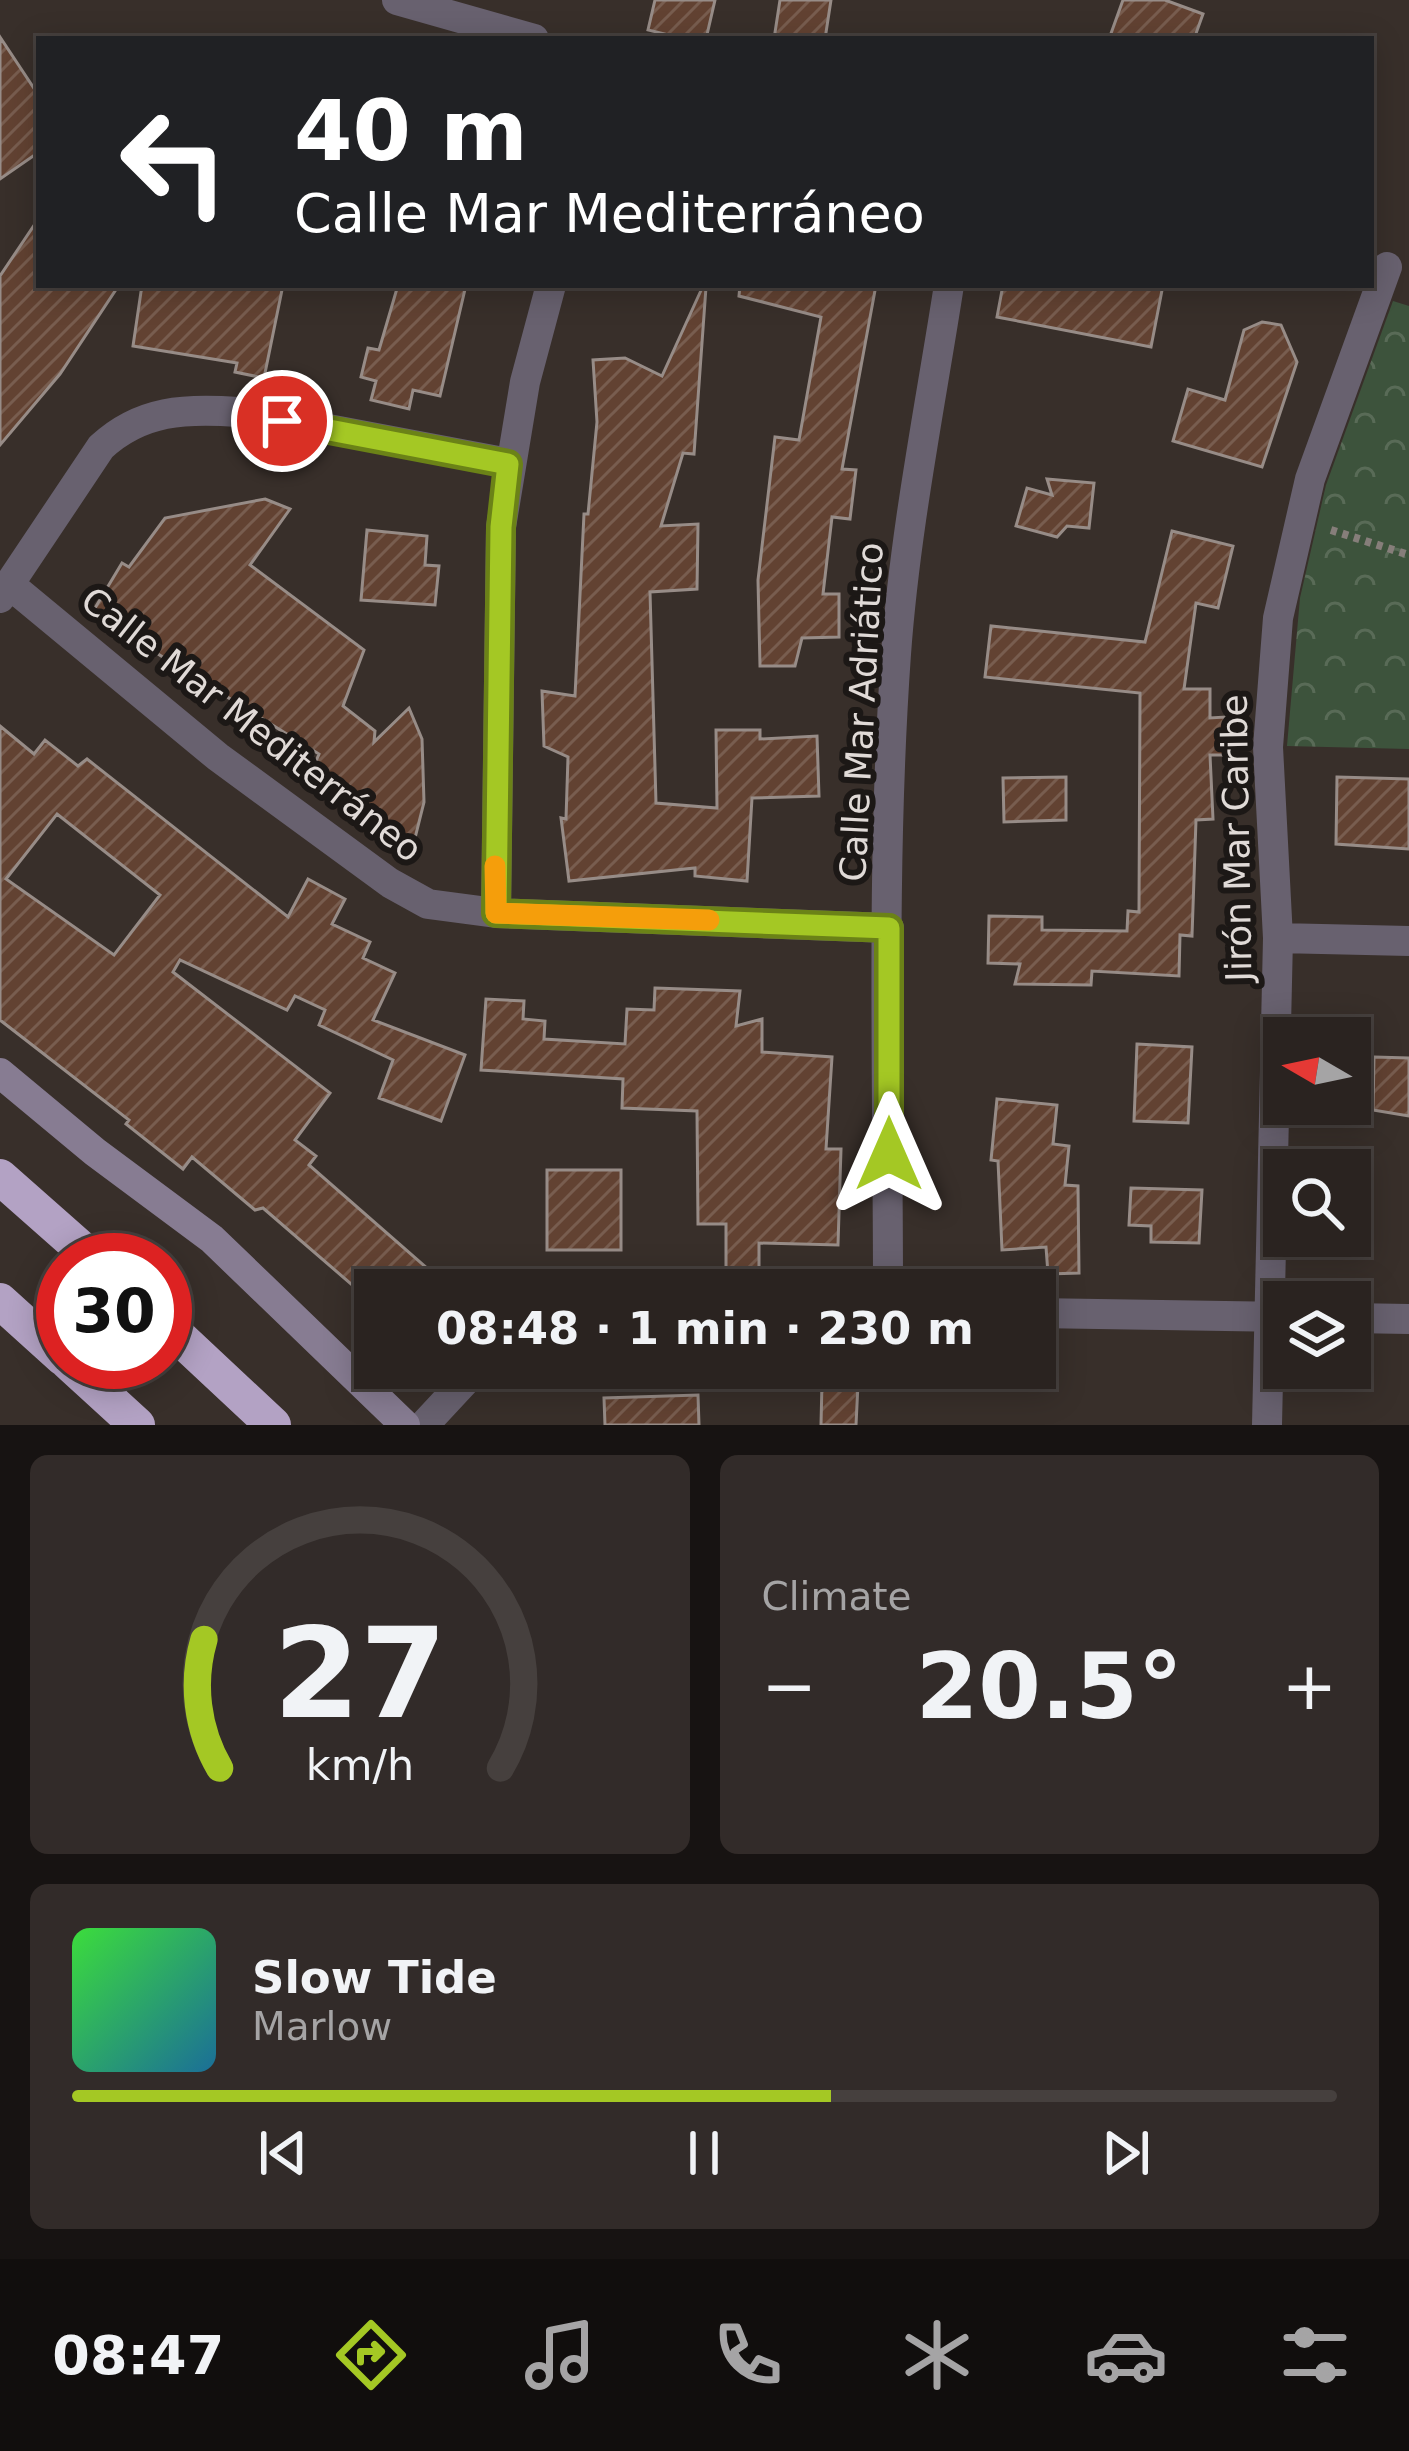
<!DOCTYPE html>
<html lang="en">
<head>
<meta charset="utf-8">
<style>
  body { margin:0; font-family:"DejaVu Sans",sans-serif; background:#322b29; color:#f1f3f6; height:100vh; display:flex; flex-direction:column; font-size:45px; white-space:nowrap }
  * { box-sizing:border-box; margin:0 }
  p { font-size:39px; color:#a5a4a5 }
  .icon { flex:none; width:66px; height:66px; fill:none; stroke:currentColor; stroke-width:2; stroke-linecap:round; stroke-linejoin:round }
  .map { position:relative; height:1425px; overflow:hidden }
  .panel { display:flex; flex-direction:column; gap:30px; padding:30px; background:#171312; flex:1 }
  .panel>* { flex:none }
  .banner { position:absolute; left:36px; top:36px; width:1338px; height:252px; border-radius:0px; box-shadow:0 6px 30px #0003,0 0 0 3px #46403e; background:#202124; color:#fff; overflow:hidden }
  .needle { width:78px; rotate:279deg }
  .buttons { position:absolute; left:1263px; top:1017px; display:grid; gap:24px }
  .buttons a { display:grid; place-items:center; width:108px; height:108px; border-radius:0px; background:#2a2320; box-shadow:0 6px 30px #0003,0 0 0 3px #46403e; font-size:60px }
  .speed { position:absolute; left:36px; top:1233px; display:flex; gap:24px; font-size:60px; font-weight:700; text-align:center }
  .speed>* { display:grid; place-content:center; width:156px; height:156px; border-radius:50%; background:#2a2320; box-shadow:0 6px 30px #0003,0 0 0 3px #46403e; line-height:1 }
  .speed .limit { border:18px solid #d22; background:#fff; color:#111 }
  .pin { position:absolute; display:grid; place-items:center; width:102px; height:102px; color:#fff; margin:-51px; border:6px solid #fff; border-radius:50%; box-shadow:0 3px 12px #0007 }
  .me { position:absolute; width:132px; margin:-66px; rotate:0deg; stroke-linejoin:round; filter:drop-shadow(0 0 9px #0008) }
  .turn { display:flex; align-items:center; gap:42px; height:252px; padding:0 60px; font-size:54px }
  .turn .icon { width:156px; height:156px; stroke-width:2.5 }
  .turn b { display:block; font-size:84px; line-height:102px }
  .big { font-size:90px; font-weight:700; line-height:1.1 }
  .panel .widget { flex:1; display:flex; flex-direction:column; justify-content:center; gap:18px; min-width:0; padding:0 42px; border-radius:18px; background:#322b29 }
  .panel .dial { align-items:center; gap:0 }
  .dial svg { height:312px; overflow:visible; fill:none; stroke:#46403e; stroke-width:7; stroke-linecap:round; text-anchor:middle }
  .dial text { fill:#f1f3f6; stroke:none }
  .song { display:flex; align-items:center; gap:36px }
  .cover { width:144px; height:144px; border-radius:18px; background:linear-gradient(135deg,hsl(120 70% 55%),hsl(200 70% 35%)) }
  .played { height:12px; border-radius:6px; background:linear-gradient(90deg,#a4c824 60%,#46403e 60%) }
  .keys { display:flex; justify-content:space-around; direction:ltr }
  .heat { display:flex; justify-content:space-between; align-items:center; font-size:66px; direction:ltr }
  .panel .tiles { flex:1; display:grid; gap:30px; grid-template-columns:1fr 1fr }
  .widget:last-child { grid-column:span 2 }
  .trip { position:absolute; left:354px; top:1269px; width:702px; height:120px; border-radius:0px; background:#2a2320; box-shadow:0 6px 30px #0003,0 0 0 3px #46403e; font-weight:700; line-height:120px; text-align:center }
  .dock { display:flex; height:192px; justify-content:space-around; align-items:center; background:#110e0d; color:#a5a4a5 }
  .dock .icon { width:84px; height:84px }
  .dock .current { color:#a4c824 }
  .dock b { font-size:54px; color:#f1f3f6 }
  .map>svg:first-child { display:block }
  .park { fill:url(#park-crowns) }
  .building { fill:url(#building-hatch); stroke:#978c87; stroke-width:3; fill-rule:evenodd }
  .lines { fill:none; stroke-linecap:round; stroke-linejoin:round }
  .path { stroke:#867e7a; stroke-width:8; stroke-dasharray:6 6; stroke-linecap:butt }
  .street { stroke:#68616f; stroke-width:30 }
  .secondary { stroke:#877c92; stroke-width:30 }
  .highway { stroke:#b3a2c4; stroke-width:36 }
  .route-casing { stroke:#6b8217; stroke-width:30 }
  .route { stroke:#a4c824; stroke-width:21 }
  .slow { stroke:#f59e0b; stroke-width:21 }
  .labels { text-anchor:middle; stroke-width:12; stroke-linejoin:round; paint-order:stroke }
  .street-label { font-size:36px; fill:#e0dad7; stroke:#1c1816 }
</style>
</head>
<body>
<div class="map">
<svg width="1409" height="1425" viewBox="0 0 1409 1425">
  <defs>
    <pattern id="park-crowns" width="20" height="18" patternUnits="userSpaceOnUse" patternTransform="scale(3)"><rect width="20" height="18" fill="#3d533c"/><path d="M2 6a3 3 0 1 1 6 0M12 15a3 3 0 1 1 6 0" fill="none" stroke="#596b57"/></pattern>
    <pattern id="building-hatch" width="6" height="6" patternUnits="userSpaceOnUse" patternTransform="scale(3)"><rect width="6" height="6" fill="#624232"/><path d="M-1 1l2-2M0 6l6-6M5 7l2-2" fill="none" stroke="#785d4f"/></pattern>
  </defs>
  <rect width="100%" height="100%" fill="#382f2a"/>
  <path class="park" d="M1393 301 1409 306V749L1287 746 1300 598 1326 485Z"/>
  <path class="building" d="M655 0H715L706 39H685L648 30Z
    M780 0H831L825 39H774Z
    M1123 0H1165L1203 14 1194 39H1109Z
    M0 37 39 96V152L0 179Z
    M39 218V285H119L60 374 0 445V276Z
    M142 285H283L264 378 235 372 237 363 133 346Z
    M398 285H466L440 396 413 390 409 409 371 400 376 381 361 377 368 348 379 350Z
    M740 285H876L842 469 856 470 850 519 832 517 823 594H839V637L802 638 795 666H760L758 580 775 437 799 440 821 317 739 296Z
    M1003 285H1163L1151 347 997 317Z
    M703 286 706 287 694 454 683 453 661 526 698 524 697 589 650 592 656 803 717 808 716 730H760V739L817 736 819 796 752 798 747 881 695 876V868L569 881 561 818 566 819 568 757 544 746 542 691 575 696 584 514H588L597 422 593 360 625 358 662 376Z
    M1262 322 1281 325 1297 362 1262 467 1173 441 1188 389 1225 400 1244 330Z
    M1047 479 1094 483 1089 528 1067 526 1057 537 1016 526 1027 488 1052 495Z
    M265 499 290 509 250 565 364 650 343 706 375 731 374 742 409 708 422 739 424 802 413 846 311 773 319 754 92 613 122 563 129 567 165 518Z
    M367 530 427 536 425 565 439 566 435 605 361 600Z
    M1172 531 1233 546 1218 608 1196 603 1184 689H1210V718L1225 717V755H1210L1213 819 1196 820 1192 936 1180 935 1179 976 1092 971 1091 985 1015 984 1020 964 988 963 989 916 1042 917V930L1127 931 1128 911 1139 912 1140 693 985 677 991 626 1145 642Z
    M0 726 34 754 45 740 78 766 87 759 288 917 308 879 345 899 332 924 370 942 363 958 395 973 373 1020 465 1055 441 1121 379 1098 393 1060 319 1025 325 1010 295 996 287 1010 180 960 173 972 330 1093 295 1140 316 1156 309 1165 452 1290H358L263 1208 255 1210 192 1157 183 1169 126 1124 129 1120 0 1020ZM57 814 160 895 114 955 6 879Z
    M1066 777V820L1004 822 1003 778Z
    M1337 777 1409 779V849L1336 844Z
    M655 988 740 991 736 1026 762 1019V1052L832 1057 826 1149H841L838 1245 759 1243V1271L726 1270V1224H698L697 1111 622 1108 623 1079 481 1070 486 999 524 1001 523 1019 545 1021 544 1039 625 1044 627 1009 654 1010Z
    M1137 1044 1192 1047 1188 1123 1134 1121Z
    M1374 1057 1409 1058V1116L1373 1110Z
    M997 1099 1057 1105 1053 1144 1069 1146 1065 1185 1078 1186 1079 1273 1048 1274 1046 1247 1002 1250 998 1161 991 1160Z
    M547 1170H621V1250H547Z
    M1131 1188 1202 1190 1199 1243 1151 1242V1226L1129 1225Z
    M822 1382 858 1384 856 1425H821Z
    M698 1395 699 1425H605L604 1398Z"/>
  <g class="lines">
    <path class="path" d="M1331 530 1409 555"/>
    <path class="street" d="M397 0 534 39
      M9 584 218 757 390 883 428 904 496 913 889 928
      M0 598 101 447C141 410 186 408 238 412L509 463
      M496 913 501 527 525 382 551 285
      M1278 938 1409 941
      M888 1290C888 1078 881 865 896 654 905 530 930 407 949 285
      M1035 1313 1284 1317
      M1350 1318 1409 1319
      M424 1425 477 1368
      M1267 1425 1278 938 1268 747 1278 618 1310 479 1387 267"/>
    <path class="secondary" d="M0 1073 95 1152 212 1239 405 1425"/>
    <path class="highway" d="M0 1177 94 1260
      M0 1301 63 1358
      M165 1324 273 1425
      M68 1362 137 1425"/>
  </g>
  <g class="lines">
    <defs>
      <path id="route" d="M282 421 508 464 501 527 496 913 889 928V1154"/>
    </defs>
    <use href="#route" class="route-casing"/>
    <use href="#route" class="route"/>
    <path class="slow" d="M495 866 496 913 709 920"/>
  </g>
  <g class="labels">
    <g class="street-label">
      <text transform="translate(861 712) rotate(-87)" y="13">Calle Mar Adriático</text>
      <text transform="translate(252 724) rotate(38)" y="13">Calle Mar Mediterráneo</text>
      <text transform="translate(1236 838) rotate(-91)" y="13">Jirón Mar Caribe</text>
    </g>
  </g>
</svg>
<div class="buttons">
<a><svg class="needle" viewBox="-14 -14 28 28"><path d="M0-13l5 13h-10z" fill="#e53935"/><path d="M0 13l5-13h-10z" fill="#a5a4a5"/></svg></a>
<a><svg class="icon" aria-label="search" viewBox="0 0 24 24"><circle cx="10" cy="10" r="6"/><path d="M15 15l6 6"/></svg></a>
<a><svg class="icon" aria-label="layers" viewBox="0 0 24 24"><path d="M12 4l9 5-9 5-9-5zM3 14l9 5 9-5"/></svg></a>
</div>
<div class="speed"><div class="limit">30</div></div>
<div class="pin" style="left:282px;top:421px;background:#d93025"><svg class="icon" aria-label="arrive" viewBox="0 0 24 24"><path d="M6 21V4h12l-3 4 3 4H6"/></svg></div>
<svg class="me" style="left:889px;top:1154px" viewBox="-20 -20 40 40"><path d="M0-17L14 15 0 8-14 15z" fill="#a4c824" stroke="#fff" stroke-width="4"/></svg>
<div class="trip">08:48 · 1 min · 230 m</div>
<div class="banner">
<div class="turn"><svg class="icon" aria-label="left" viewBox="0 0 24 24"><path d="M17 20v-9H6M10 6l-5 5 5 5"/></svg><div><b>40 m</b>Calle Mar Mediterráneo</div></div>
</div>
</div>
<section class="panel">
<div class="tiles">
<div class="widget dial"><svg viewBox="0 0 100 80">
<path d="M14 69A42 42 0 1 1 86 69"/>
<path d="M14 69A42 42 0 0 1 10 36" stroke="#a4c824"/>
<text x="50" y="56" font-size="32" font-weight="700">27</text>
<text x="50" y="72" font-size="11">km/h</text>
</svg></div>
<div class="widget"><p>Climate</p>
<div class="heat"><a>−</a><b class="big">20.5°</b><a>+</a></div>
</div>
<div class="widget">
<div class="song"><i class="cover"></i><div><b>Slow Tide</b><p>Marlow</p></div></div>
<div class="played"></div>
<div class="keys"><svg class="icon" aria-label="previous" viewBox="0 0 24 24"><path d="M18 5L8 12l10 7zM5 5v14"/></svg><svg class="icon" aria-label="pause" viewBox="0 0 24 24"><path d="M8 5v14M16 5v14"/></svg><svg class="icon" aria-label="next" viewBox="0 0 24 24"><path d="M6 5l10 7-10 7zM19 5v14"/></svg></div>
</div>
</div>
</section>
<nav class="dock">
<b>08:47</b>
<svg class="icon current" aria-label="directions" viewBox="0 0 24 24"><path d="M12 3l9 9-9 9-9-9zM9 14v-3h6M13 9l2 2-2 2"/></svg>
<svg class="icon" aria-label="music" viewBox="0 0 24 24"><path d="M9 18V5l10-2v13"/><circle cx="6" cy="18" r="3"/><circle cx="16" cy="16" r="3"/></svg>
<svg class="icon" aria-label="phone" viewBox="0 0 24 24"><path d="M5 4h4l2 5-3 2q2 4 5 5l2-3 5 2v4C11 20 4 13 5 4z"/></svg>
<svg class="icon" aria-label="climate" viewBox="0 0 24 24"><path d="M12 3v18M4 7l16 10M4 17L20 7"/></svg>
<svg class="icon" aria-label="car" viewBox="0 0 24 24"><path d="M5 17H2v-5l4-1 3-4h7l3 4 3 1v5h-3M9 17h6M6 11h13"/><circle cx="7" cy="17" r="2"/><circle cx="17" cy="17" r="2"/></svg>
<svg class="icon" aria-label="filters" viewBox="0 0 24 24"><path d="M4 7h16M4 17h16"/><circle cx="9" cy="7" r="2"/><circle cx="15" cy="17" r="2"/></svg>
</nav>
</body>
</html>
